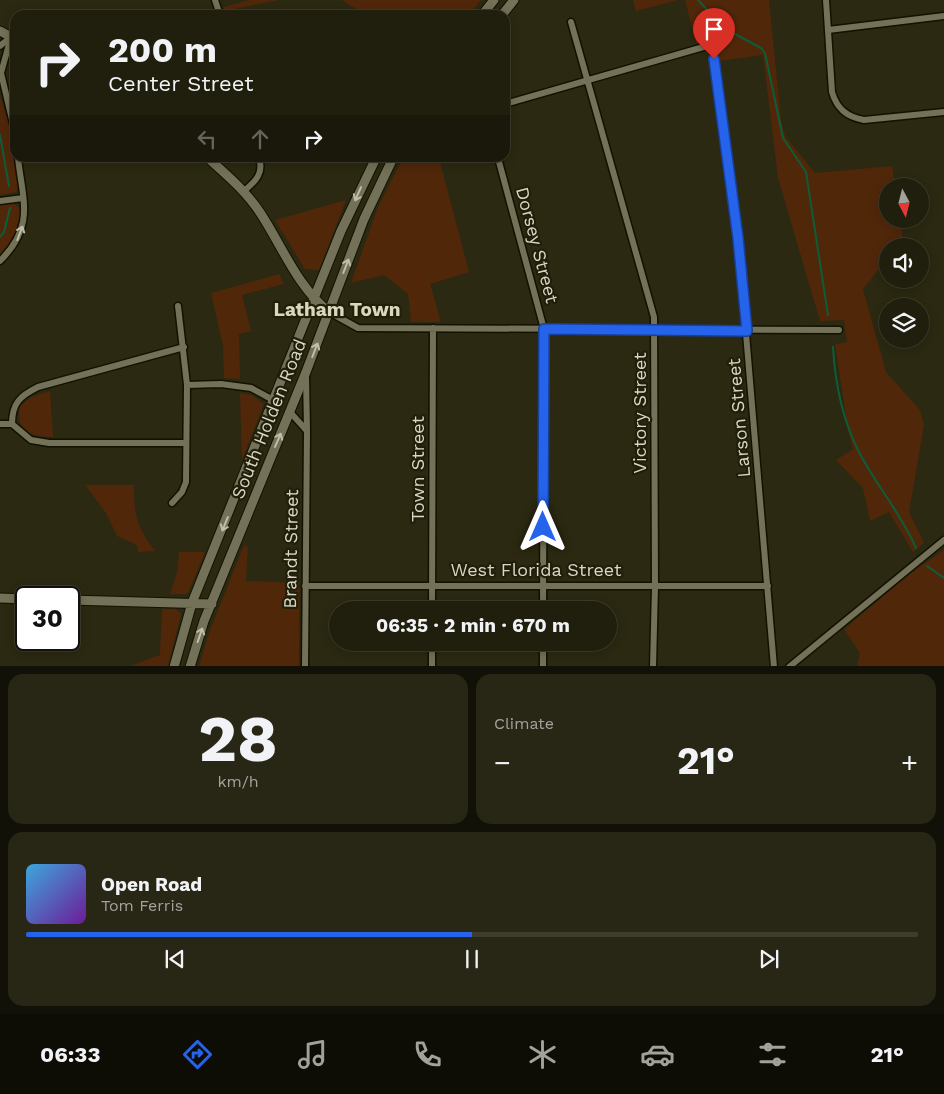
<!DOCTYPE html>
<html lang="en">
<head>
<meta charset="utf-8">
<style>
  body { margin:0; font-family:"Work Sans",sans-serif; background:#282716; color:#f1f3f6; height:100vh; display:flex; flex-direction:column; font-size:19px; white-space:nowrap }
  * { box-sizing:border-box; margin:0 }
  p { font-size:16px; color:#a2a29d }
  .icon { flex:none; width:28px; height:28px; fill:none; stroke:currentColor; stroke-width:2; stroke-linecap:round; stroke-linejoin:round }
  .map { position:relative; height:666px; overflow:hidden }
  .side { display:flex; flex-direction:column; gap:8px; padding:8px; background:#121107; flex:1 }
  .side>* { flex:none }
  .banner { position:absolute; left:10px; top:10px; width:500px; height:152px; border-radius:15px; box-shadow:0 2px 12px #0003,0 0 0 1px #3d3d2e; background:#201f0d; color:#f1f3f6; overflow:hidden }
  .needle { width:32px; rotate:173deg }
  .tools { position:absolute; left:879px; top:178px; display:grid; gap:10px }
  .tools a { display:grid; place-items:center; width:50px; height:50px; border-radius:50%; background:#201f0d; box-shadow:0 2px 12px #0003,0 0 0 1px #3d3d2e; font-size:25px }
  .speed { position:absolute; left:15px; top:586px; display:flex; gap:10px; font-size:25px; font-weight:700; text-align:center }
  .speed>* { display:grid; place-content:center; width:65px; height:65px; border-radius:50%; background:#201f0d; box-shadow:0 2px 12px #0003,0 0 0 1px #3d3d2e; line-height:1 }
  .speed .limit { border:2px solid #111; border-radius:8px; background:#fff; color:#111 }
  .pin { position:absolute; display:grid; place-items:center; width:42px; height:42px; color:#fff; margin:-51px -21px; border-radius:50% 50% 50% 0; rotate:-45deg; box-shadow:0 0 5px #0007 }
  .pin .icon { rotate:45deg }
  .me { position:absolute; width:55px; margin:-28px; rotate:0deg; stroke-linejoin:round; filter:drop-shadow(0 0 4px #0008) }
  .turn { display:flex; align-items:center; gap:18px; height:105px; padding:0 15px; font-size:22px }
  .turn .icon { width:65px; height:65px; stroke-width:2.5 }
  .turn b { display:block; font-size:35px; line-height:42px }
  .lanes { display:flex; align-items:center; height:48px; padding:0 15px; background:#0003; justify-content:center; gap:25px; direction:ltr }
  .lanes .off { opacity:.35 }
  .big { font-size:38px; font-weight:700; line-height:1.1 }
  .side .card { flex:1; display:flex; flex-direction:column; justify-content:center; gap:8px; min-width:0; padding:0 18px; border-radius:15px; background:#282716 }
  .side .dial { align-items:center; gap:0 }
  .dial b { font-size:65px; line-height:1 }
  .song { display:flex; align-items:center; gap:15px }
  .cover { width:60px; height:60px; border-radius:8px; background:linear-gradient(135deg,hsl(200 70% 55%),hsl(280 70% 35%)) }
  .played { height:5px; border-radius:2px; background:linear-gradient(90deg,#2563eb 50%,#3d3d2e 50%) }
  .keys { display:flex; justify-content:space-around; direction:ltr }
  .heat { display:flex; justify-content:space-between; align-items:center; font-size:28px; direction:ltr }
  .side .tiles { flex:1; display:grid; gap:8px; grid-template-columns:1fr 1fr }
  .card:last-child { grid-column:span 2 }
  .trip { position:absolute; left:329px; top:601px; width:288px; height:50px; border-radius:25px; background:#201f0d; box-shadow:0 2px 12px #0003,0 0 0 1px #3d3d2e; font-weight:700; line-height:50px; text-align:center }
  .tabs { display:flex; height:80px; justify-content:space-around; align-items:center; background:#0d0c05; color:#a2a29d }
  .tabs .icon { width:35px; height:35px }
  .tabs .current { color:#2563eb }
  .tabs b { font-size:22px; color:#f1f3f6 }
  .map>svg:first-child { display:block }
  .green { fill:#51270a }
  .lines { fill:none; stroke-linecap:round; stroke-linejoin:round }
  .stream { stroke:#0c5e3b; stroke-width:2 }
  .street-casing { stroke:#131100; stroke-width:9 }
  .secondary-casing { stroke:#131100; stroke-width:11 }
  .street { stroke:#737157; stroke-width:6 }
  .secondary { stroke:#737157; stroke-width:9 }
  .oneway { stroke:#bebeac }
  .route-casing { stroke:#184099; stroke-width:12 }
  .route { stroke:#2563eb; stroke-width:9 }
  .labels { text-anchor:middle; stroke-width:4.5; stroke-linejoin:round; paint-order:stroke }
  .street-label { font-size:18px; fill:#d7d7c9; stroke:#211f08 }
  .neighbourhood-label { font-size:19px; font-weight:bold; fill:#dad8bc; stroke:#211f08 }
</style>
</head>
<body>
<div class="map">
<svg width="944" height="667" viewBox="0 0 944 667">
  <rect width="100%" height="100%" fill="#2b2911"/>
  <path class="green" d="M249 0H278L225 11 224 7Z
    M342 0H481L469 15H365Z
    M633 0H678L636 11Z
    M685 0H769L781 121 785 136 815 173 892 166 895 186H888V219H900L903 240 898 246H888L887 259 863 289 886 372 920 410 924 425 909 512 924 543 913 552 889 512 870 521 863 488 836 460 853 449 848 430 835 344 847 342 844 320 820 321 778 178 763 55 719 61C716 42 716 38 696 43Z
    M0 96 11 130 18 187 16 192 0 195Z
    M403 158H439L469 272 430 284 441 322H411L408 294 384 275 351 283 378 207Z
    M346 200 319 270 305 269 275 220Z
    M14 204 20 208C26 225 12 244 0 255V205Z
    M279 274 284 284 242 295 251 331 239 334 240 379 224 378 223 346 211 293Z
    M50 391 53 437C29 436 16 433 20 406L31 397Z
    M240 393 252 395 264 404 242 460Z
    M85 485H134C134 517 136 525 155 551L138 552 137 545 117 536 106 513Z
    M244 545 248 547 246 581 299 583V666H199L209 633Z
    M944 550V666H857L860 653 844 629 915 570Z
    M179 552H205L189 591 186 594H170L177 572Z
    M162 609H176L181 614 168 666H130L160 655Z"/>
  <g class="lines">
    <path class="stream" d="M698 0 724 28 761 48 765 53 783 138 806 172 828 315
      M0 135 9 186
      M0 237 4 232 10 208
      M833 347C835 382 842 418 858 450 875 484 901 513 916 548
      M927 566 944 578"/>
    <defs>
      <path id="street" d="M215 0 220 15
        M826 0 832 92C837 109 847 117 864 120L944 112
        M571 22 654 317 655 587 653 667
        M828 30 944 16
        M11 37 1 73 15 132
        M0 46 11 37
        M505 104 707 46 713 49 738 238 774 667
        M498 158 544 329 543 610
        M244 191C256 181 264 173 259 158
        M0 201 23 198
        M0 261C35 226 23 202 18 158
        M329 312 358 328 839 330
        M306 375 307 430
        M187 385 221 384 251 388 275 401
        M290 412 307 431 305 667
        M0 424H12
        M12 424C12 403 20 396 38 387L184 347
        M12 424 31 440 49 443H186
        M172 503 182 492 186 482 187 385 178 306
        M305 586H768
        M432 610 433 328
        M432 667V642
        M543 667V642
        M789 667 944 540"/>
      <path id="secondary" d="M482 15 494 0
        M502 15 514 0
        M0 31 15 39
        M208 158C227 175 247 192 261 214 283 248 297 286 329 312
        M0 598 26 599
        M69 600 212 604
        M174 667 192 603 341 231 376 158
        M190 667 204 621 306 372 364 219 393 158"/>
    </defs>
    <use href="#street" class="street-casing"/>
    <use href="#secondary" class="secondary-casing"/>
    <use href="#street" class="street"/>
    <use href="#secondary" class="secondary"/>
  </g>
  <defs><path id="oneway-shaft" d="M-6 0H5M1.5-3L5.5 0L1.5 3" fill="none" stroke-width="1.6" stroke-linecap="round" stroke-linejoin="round" transform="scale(1.25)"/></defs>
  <g class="oneway">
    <use href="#oneway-shaft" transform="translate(358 194) rotate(114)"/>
    <use href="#oneway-shaft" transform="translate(20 233) rotate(-69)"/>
    <use href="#oneway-shaft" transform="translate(346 266) rotate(-69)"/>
    <use href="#oneway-shaft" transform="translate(315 350) rotate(-69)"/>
    <use href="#oneway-shaft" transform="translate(278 440) rotate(-66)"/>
    <use href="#oneway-shaft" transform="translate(225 524) rotate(112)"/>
    <use href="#oneway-shaft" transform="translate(200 635) rotate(-71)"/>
  </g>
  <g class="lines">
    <defs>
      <path id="route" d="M543 527 544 329 747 331 738 238 714 59"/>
    </defs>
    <use href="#route" class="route-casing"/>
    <use href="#route" class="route"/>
  </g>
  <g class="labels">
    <g class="street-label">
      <text transform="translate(537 245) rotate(75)" y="6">Dorsey Street</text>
      <text transform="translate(640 413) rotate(-90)" y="6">Victory Street</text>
      <text transform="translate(739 418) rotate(-95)" y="6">Larson Street</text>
      <text transform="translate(269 419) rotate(-68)" y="6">South Holden Road</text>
      <text transform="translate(418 469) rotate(-90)" y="6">Town Street</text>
      <text transform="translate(291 549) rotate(-89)" y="6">Brandt Street</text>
      <text x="536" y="576">West Florida Street</text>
    </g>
    <g class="neighbourhood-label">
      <text x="337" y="316">Latham Town</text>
    </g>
  </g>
</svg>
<div class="tools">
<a><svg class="needle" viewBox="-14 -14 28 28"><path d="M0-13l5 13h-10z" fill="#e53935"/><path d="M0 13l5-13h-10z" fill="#a2a29d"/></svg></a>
<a><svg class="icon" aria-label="sound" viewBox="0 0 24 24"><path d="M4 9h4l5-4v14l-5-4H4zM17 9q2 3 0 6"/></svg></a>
<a><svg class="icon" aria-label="layers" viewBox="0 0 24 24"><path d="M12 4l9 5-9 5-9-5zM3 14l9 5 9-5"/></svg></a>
</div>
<div class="speed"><div class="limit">30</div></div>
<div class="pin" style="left:714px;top:59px;background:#d93025"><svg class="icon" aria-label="arrive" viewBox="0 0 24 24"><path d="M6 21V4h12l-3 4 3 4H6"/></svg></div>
<svg class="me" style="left:543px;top:527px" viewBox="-20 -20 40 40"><path d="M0-17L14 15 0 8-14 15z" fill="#2563eb" stroke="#fff" stroke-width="4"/></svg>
<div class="trip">06:35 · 2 min · 670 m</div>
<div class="banner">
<div class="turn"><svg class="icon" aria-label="right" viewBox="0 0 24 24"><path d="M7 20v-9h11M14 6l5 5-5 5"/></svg><div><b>200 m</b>Center Street</div></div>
<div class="lanes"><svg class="icon off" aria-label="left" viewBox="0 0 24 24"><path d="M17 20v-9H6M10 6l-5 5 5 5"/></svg><svg class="icon off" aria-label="ahead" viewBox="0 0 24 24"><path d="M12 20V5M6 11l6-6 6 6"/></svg><svg class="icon" aria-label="right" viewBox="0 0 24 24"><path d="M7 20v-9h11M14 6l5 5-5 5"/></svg></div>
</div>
</div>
<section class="side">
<div class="tiles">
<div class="card dial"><b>28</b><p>km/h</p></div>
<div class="card"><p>Climate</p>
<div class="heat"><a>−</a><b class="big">21°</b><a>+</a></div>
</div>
<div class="card">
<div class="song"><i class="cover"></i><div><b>Open Road</b><p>Tom Ferris</p></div></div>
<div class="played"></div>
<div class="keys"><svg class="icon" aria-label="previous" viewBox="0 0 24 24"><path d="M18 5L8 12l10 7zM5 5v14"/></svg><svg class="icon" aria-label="pause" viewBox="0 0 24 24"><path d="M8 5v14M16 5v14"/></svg><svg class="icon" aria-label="next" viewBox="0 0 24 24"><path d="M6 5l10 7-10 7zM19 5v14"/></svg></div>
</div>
</div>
</section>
<nav class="tabs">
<b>06:33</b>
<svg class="icon current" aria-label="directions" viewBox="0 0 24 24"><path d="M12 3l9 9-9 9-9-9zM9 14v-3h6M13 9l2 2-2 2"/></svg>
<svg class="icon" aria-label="music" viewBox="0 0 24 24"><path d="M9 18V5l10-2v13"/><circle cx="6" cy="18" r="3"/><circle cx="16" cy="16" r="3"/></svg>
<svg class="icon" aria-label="phone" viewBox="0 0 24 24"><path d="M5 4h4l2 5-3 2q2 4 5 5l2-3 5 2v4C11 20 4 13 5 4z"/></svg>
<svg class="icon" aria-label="climate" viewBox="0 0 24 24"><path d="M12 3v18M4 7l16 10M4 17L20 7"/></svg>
<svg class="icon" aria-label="car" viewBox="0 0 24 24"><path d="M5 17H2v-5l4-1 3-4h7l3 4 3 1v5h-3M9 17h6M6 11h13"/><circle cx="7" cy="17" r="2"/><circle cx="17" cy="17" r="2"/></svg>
<svg class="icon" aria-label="filters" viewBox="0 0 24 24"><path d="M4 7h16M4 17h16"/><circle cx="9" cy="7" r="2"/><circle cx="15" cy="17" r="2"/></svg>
<b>21°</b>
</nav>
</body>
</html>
